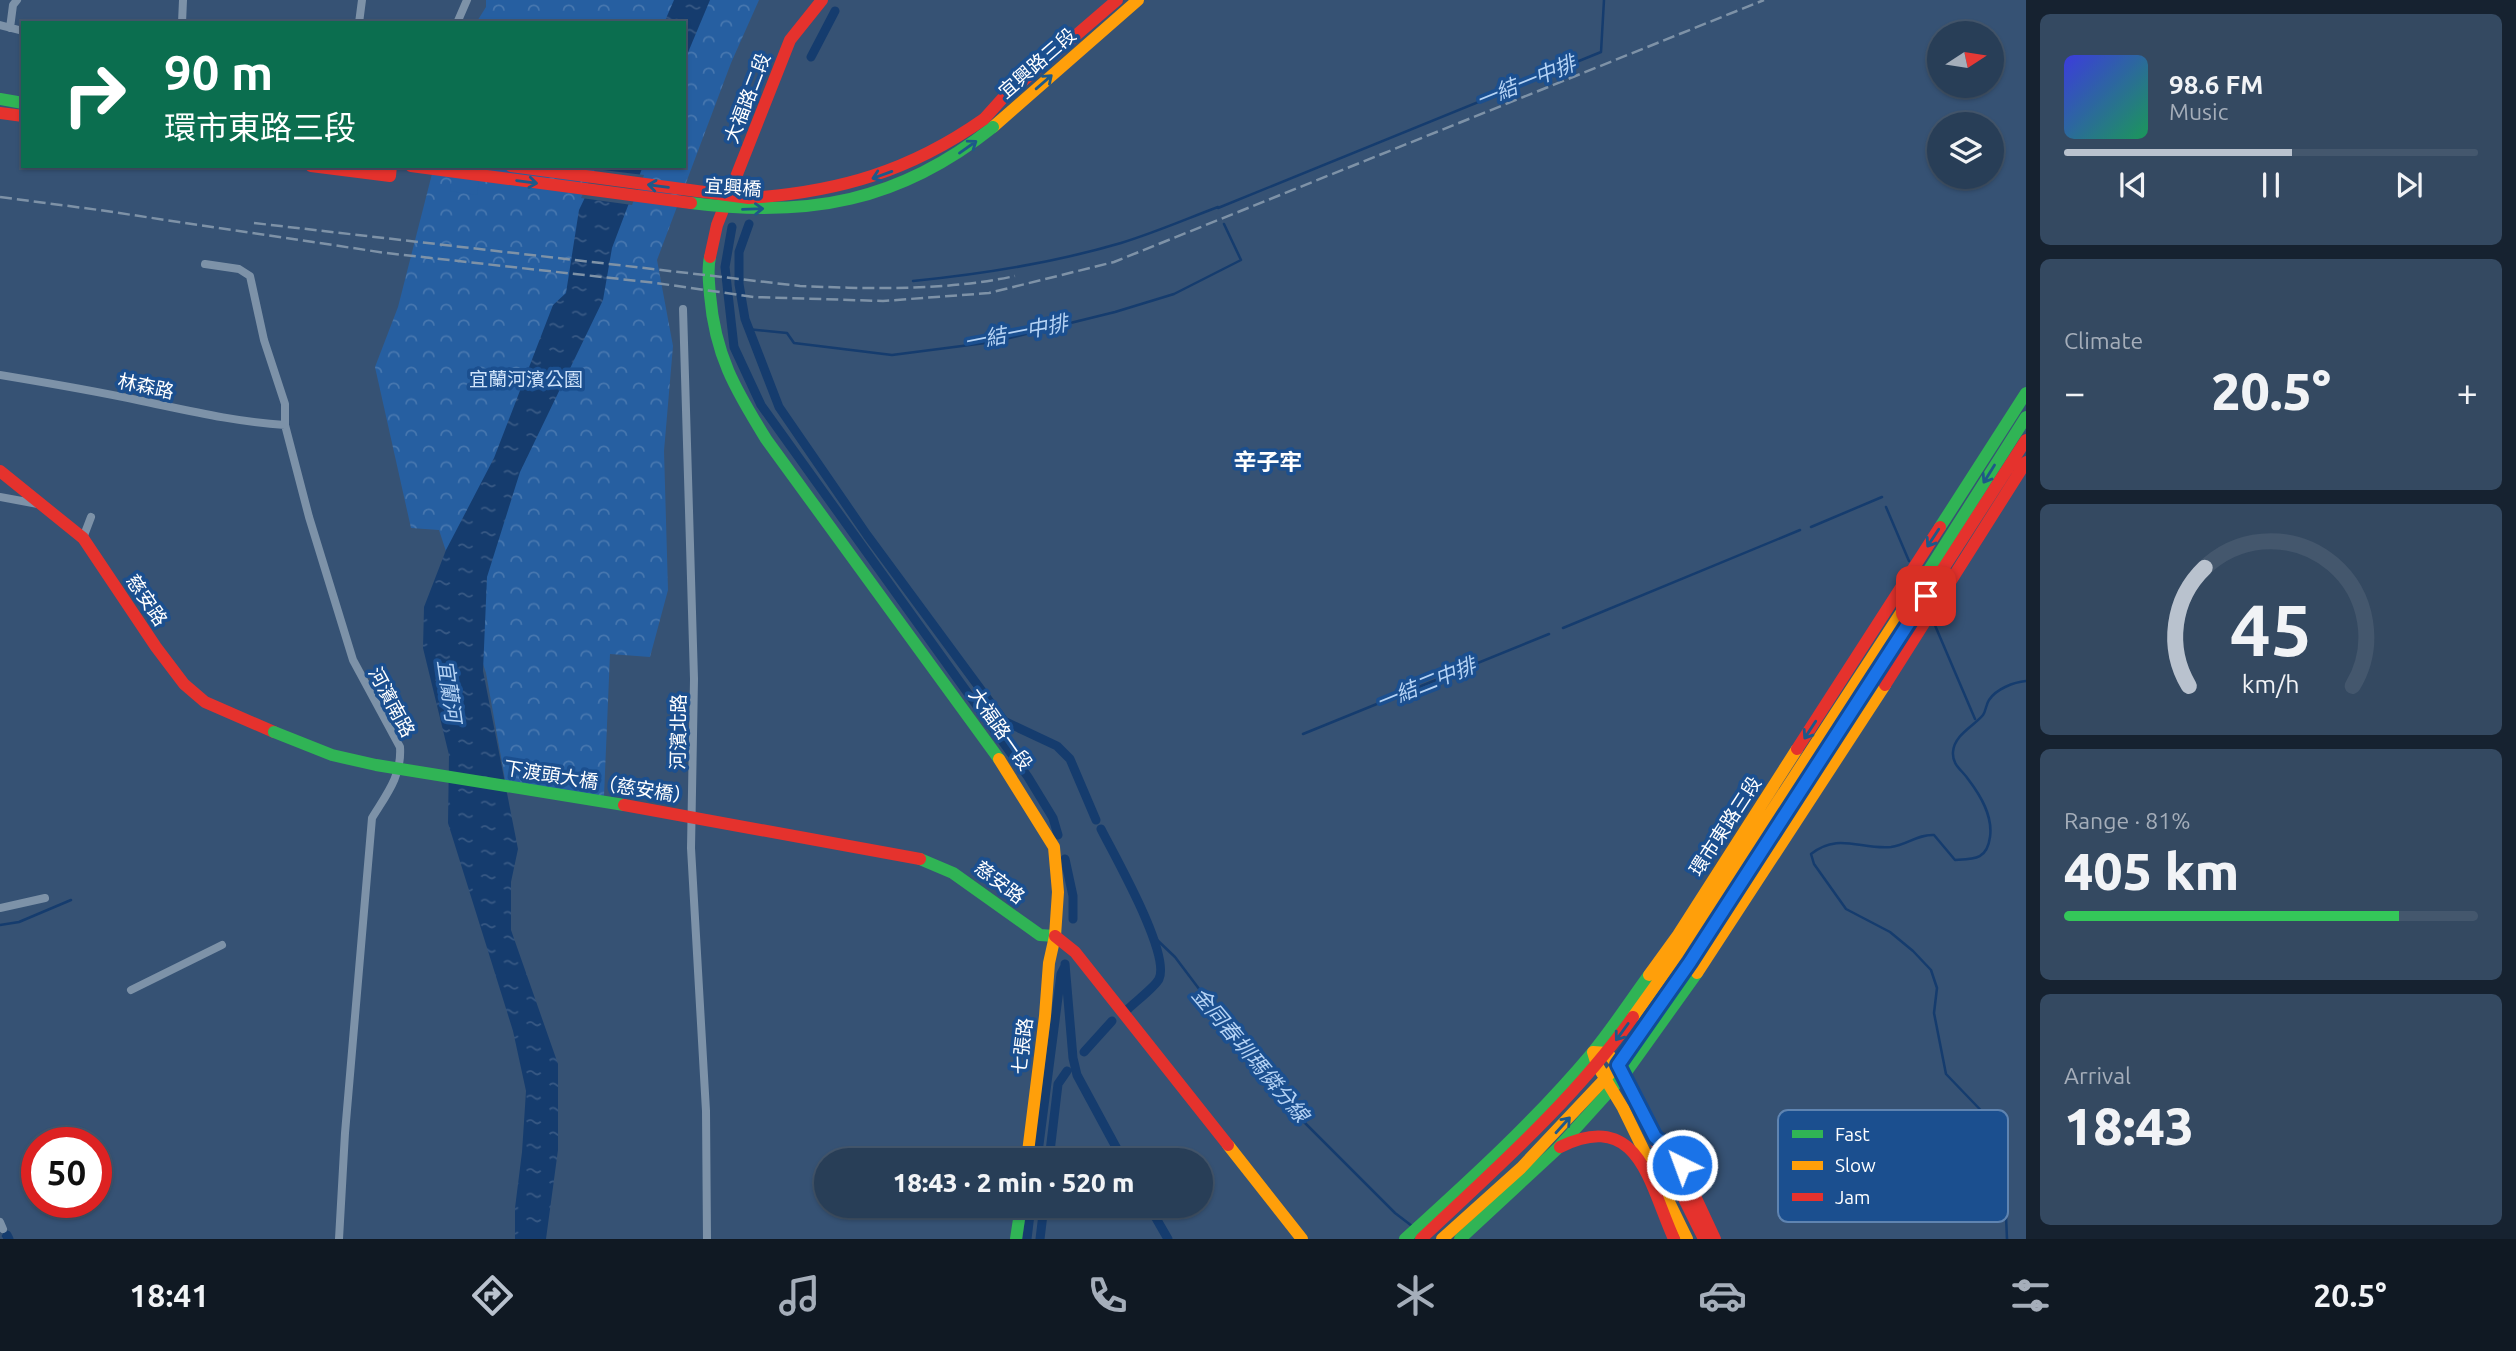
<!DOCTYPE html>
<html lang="en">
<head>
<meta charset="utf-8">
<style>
  body { margin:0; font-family:Ubuntu,"Noto Sans TC",sans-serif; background:#344961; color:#f1f3f6; height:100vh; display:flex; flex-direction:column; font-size:26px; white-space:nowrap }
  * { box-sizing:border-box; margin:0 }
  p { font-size:23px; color:#a5aeba }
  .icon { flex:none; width:38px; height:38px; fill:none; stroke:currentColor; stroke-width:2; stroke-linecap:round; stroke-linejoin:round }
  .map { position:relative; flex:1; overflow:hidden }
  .sheet { display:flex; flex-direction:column; gap:14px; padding:14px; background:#162230; width:490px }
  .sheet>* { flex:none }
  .top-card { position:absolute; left:21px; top:21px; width:665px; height:147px; border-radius:0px; box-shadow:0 2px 5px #0004,0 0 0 2px #44576d; background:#0b6e4f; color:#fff; overflow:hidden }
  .needle { width:46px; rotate:78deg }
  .tools { position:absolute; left:1927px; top:21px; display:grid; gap:14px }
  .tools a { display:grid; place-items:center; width:77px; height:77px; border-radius:50%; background:#283e57; box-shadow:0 2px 5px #0004,0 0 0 2px #44576d; font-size:35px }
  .speed { position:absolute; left:21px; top:1127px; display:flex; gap:14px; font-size:35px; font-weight:700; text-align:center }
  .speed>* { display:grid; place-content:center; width:91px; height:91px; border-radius:50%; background:#283e57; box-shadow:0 2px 5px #0004,0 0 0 2px #44576d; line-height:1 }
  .speed .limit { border:10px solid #d22; background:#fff; color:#111 }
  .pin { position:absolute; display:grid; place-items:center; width:60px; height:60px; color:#fff; margin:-30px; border-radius:14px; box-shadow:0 4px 10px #0006 }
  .me { position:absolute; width:77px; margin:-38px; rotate:318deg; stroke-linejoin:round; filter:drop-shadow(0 0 5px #0008) }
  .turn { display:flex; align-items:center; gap:24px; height:147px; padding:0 28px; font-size:32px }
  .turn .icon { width:91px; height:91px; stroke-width:2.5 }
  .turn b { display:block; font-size:49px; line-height:60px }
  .big { font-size:52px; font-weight:800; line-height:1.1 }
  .sheet .card { flex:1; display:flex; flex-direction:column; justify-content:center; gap:10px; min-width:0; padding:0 24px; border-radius:10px; background:#344961 }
  .sheet .dial { align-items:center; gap:0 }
  .dial svg { height:182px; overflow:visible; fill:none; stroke:#44576d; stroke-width:7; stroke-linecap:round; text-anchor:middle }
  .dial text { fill:#f1f3f6; stroke:none }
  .song { display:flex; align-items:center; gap:21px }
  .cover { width:84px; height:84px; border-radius:10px; background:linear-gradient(135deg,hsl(240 70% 55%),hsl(150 70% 35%)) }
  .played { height:7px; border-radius:4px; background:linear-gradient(90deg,#b9c2ce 55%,#44576d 55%) }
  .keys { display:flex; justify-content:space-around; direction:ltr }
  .heat { display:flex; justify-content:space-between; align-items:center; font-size:38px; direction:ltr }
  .charge { height:10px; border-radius:5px; background:linear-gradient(90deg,#34c759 81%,#44576d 0) }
  .trip { position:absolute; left:814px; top:1148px; width:399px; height:70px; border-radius:35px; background:#283e57; box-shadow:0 2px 5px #0004,0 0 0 2px #44576d; font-weight:800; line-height:70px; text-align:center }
  .tabs { display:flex; height:112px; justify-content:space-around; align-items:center; background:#101923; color:#a5aeba }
  .tabs .icon { width:49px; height:49px }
  .tabs .on { color:#b9c2ce }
  .tabs b { font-size:32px; color:#f1f3f6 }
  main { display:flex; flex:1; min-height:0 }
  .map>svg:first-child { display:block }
  .forest { fill:url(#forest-crowns) }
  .pitch { fill:#265fa1 }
  .water { fill:url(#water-ripples) }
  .pier { fill:#365274 }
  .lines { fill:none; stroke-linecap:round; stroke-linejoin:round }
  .stream { stroke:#153c6e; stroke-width:2.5 }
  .canal { stroke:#153c6e; stroke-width:9 }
  .street { stroke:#7d92a8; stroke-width:8 }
  .fast { stroke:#30b455; stroke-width:12 }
  .slow { stroke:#ff9f0a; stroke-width:12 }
  .jam { stroke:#e5322d; stroke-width:12 }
  .rail { stroke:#7e92a7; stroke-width:2.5; stroke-dasharray:12 5; stroke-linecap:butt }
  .fast-bridge { stroke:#30b455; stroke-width:12 }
  .jam-bridge { stroke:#e5322d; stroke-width:12 }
  .oneway { stroke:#1d5989 }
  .route-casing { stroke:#114b97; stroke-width:18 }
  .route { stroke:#1a73e8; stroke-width:12 }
  .labels { text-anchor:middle; stroke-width:7; stroke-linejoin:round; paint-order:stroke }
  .street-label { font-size:19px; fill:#fff; stroke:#1b4f8f }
  .park-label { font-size:19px; fill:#cfe3fa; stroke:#1b4f8f }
  .water-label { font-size:21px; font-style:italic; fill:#b5d3f5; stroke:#1b4f8f }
  .quarter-label { font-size:23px; font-weight:bold; fill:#fff; stroke:#1b4f8f }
  .key { fill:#1b4f8f; stroke:#5f84b1; stroke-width:2 }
  .key-label { font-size:19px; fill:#fff }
</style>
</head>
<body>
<main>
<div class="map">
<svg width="2026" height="1239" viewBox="0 0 2026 1239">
  <defs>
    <pattern id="forest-crowns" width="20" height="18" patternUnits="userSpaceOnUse" patternTransform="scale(1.75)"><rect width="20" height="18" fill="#265fa1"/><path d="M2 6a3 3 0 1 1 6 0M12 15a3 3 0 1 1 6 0" fill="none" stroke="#4777af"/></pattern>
    <pattern id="water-ripples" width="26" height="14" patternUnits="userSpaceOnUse" patternTransform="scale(1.75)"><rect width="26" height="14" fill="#153c6e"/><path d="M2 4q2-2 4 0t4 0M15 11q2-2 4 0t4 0" fill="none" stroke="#385984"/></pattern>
  </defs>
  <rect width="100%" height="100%" fill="#365274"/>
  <path class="forest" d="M486 0H759L731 63 657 260 673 346 664 451 668 590 650 657 610 654 604 796 506 785 486 673 439 530 411 528 375 367 398 307 434 166H684V23H476L486 7Z"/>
  <path class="pitch" d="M454 166H481L477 195 450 191Z"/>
  <path class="water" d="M674 0H710L684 62V23H664Z
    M600 166H643L612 248 603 300 520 472 487 577 483 671 518 849 511 882V930L558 1064V1150L546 1239H515V1208L522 1152 526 1091 513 1031 448 823 449 755 423 648 424 607 446 550 494 458 553 305 566 293 579 210Z"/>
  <path class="pier" d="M595 169 644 175 632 205 581 198Z"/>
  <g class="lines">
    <path class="stream" d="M1218 208 1601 52 1604 0
      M913 281C984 274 1053 263 1121 243 1154 233 1186 219 1218 207
      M747 329 787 333 794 343 892 355 993 342 1115 312 1174 294 1241 260 1224 224
      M1886 507 1909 561
      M1811 527 1882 497
      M1934 623 1975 719
      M1563 628 1800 530
      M1303 734 1549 634
      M0 925 19 922 71 900
      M1154 937 1175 957 1285 1103 1395 1213 1412 1226
      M5 1239 3 1236 7 1235
      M2007 1239 2006 1216 1997 1171 2004 1146 1995 1125 1946 1074 1934 1013 1937 988 1931 970 1913 951 1890 932 1846 909 1814 864 1811 854C1838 832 1861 850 1891 847 1907 845 1918 834 1934 835L1955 860C1974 859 1987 860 1990 837 1993 816 1981 796 1968 779 1962 770 1952 765 1953 752 1954 735 1974 726 1983 715 1986 711 1986 704 1989 700 1996 689 2014 682 2026 681"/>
    <path class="canal" d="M811 57 835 11
      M749 224 739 252V284L745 319 779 407 867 535 1004 721 1057 746 1070 759 1096 820
      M732 227 725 267 734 347 761 405 1028 777 1053 818 1058 835
      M1101 829C1114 855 1171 954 1159 979 1155 987 1135 1002 1128 1009
      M1065 859 1073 896V919
      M1065 964 1073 1058 1077 1075 1123 1160
      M1084 1052 1112 1021
      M1037 1160 1061 974 1065 966
      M1049 1160 1058 1084 1067 1071
      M1149 1206 1168 1239
      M7 1235 9 1239
      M1027 1239 1031 1206
      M1040 1239 1044 1206"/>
    <path class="street" d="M182 23 183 0
      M359 23 362 0
      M457 23 467 0
      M0 25 23 31
      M10 28 13 5 17 0
      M205 264 239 269 250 276 264 340 285 404V425L309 517 353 660 400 747C402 776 386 795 372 818L345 1133 339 1239
      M683 309 694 679 691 848 706 1111 707 1239
      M0 375C48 383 95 391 142 401 190 411 236 422 285 425
      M0 497 38 504
      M83 538 91 517
      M0 908 45 898
      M131 990 222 945
      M0 1222 3 1229"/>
    <path class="fast" d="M0 99 23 103
      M710 257C707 270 709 282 710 295 715 355 735 389 766 439L999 759
      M1940 527 2026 393
      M1927 573 2026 417
      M920 859 953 873 1040 935 1055 936
      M1016 1239 1021 1206
      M1405 1239C1470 1180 1535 1121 1592 1053 1612 1029 1630 1001 1649 975
      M1460 1239 1557 1149 1624 1075 1697 973"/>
    <path class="slow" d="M993 127 1138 0
      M999 759 1054 847 1058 892 1055 936 1049 963 1045 1016 1027 1160
      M1697 973 1885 685
      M1649 975 1678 935 1797 749
      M1633 1017 1683 947 1927 573
      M1629 1088 1618 1065 1607 1053 1593 1052 1597 1065 1623 1108 1687 1239
      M1228 1145 1302 1239
      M1442 1239 1521 1168 1618 1065 1690 962 1793 802"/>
    <path class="jam" d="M0 113 23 116
      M984 119 1002 99 1117 0
      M311 166 390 176 391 166
      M710 257 717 225 790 40 822 0
      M0 471 83 538 156 647 184 684 205 702 274 732
      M1885 685 2026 462
      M1797 749 1940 527
      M1793 802 2026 440
      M1055 936 1075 952 1228 1145
      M1629 1088 1704 1239
      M1659 1140 1675 1153 1715 1239
      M1560 1147C1639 1108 1649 1184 1674 1239
      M1421 1239C1495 1169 1573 1101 1633 1017"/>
    <path class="rail" d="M0 197 99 210 386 253 656 283 754 297 883 301 989 293 1114 262 1764 0
      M254 223 800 286C872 289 945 291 1015 276"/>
    <path class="fast-bridge" d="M691 203C808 218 899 202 993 127
      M274 732 332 755 376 765 624 805"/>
    <path class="jam-bridge" d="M411 166 691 203
      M511 166 749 198C839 192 910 171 984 119
      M624 805 920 859"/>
  </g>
  <defs><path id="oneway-shaft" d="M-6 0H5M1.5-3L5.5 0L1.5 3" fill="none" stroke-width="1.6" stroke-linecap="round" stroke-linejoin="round" transform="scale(1.75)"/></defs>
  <g class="oneway">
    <use href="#oneway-shaft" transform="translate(1044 82) rotate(-41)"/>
    <use href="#oneway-shaft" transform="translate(968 147) rotate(-35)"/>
    <use href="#oneway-shaft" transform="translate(882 175) rotate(160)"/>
    <use href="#oneway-shaft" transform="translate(527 182) rotate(8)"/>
    <use href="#oneway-shaft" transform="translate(658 186) rotate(-173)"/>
    <use href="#oneway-shaft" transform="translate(753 209) rotate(-2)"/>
    <use href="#oneway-shaft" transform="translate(1989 474) rotate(122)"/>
    <use href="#oneway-shaft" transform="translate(1933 538) rotate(123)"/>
    <use href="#oneway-shaft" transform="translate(1810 730) rotate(123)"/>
    <use href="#oneway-shaft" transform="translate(1622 1032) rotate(126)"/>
    <use href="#oneway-shaft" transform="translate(1563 1125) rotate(-48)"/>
  </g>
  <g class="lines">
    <defs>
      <path id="route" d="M1682 1165 1675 1153 1655 1137 1618 1065 1690 962 1926 596"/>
    </defs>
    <use href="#route" class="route-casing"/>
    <use href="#route" class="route"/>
  </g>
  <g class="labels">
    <g class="street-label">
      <text transform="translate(1037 63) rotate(-41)" y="7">宜興路三段</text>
      <text transform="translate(747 98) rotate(-69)" y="7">大福路二段</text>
      <text transform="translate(733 187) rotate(4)" y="7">宜興橋</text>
      <text transform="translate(146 386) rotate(12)" y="7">林森路</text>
      <text transform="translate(147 600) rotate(56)" y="7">慈安路</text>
      <text transform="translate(392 702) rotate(62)" y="7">河濱南路</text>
      <text transform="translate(1001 729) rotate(55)" y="7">大福路一段</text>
      <text transform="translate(678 732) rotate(-89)" y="7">河濱北路</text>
      <text transform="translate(598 782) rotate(9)" y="7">下渡頭大橋（慈安橋）</text>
      <text transform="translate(1725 826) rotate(-57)" y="7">環市東路三段</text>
      <text transform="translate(1000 882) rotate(37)" y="7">慈安路</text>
      <text transform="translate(1022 1046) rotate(-83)" y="7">七張路</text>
    </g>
    <g class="park-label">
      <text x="526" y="386">宜蘭河濱公園</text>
    </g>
    <g class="water-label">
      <text transform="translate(1526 82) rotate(-22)" y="7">一結一中排</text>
      <text transform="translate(1016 333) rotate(-11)" y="7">一結一中排</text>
      <text transform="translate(1426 684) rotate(-22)" y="7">一結二中排</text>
      <text transform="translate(449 691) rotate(82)" y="7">宜蘭河</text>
      <text transform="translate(1250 1055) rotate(50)" y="7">金同春圳瑪僯分線</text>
    </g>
    <g class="quarter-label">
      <text x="1268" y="470">辛子牢</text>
    </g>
  </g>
  <rect x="1778" y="1110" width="230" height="112" rx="10" class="key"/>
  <rect x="1792" y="1130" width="31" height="8" fill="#30b455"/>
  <rect x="1792" y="1161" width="31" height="9" fill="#ff9f0a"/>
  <rect x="1792" y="1193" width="31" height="8" fill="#e5322d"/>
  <g class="key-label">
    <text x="1835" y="1141">Fast</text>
    <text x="1835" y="1172">Slow</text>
    <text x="1835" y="1204">Jam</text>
  </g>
</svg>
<div class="tools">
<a><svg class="needle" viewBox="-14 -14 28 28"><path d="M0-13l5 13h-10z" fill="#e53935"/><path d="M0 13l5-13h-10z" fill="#a5aeba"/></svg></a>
<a><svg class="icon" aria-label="layers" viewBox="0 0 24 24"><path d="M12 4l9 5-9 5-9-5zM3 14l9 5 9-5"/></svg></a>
</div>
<div class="speed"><div class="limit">50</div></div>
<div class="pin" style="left:1926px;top:596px;background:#d93025"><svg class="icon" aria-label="arrive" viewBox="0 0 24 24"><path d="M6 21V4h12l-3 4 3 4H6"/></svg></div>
<svg class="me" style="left:1682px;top:1165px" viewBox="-20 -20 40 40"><circle r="17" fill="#1a73e8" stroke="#fff" stroke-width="3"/><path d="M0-11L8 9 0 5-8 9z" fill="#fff"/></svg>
<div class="trip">18:43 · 2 min · 520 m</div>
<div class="top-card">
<div class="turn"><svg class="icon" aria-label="right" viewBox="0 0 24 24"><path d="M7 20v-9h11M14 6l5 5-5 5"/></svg><div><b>90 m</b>環市東路三段</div></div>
</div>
</div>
<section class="sheet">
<div class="card">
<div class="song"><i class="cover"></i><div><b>98.6 FM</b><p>Music</p></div></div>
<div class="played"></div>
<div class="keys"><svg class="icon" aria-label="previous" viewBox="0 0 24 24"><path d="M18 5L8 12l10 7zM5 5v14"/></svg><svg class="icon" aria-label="pause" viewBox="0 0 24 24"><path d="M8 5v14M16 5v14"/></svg><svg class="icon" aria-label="next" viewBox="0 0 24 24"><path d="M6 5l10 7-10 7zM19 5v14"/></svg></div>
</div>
<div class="card"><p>Climate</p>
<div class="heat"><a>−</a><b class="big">20.5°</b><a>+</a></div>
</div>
<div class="card dial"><svg viewBox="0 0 100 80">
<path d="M14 69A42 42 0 1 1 86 69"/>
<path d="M14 69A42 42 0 0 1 21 17" stroke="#b9c2ce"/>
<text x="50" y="56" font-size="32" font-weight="700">45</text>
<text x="50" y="72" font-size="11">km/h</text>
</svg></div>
<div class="card"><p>Range · 81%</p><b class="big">405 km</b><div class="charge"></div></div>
<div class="card"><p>Arrival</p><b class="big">18:43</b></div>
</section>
</main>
<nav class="tabs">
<b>18:41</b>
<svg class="icon on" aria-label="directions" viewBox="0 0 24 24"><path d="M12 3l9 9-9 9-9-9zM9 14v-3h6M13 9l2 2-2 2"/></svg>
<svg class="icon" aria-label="music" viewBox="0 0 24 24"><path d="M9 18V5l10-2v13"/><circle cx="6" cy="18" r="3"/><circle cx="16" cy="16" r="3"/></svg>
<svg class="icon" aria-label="phone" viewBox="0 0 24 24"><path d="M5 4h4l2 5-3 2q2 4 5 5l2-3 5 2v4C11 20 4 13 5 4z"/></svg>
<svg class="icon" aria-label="climate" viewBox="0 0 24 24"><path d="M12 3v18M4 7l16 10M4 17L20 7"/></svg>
<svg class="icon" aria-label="car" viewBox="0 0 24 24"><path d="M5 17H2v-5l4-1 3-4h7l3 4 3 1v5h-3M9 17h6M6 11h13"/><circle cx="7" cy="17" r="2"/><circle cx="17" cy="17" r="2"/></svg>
<svg class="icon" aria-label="filters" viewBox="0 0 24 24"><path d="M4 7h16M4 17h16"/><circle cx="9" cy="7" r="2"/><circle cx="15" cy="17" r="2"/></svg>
<b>20.5°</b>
</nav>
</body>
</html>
